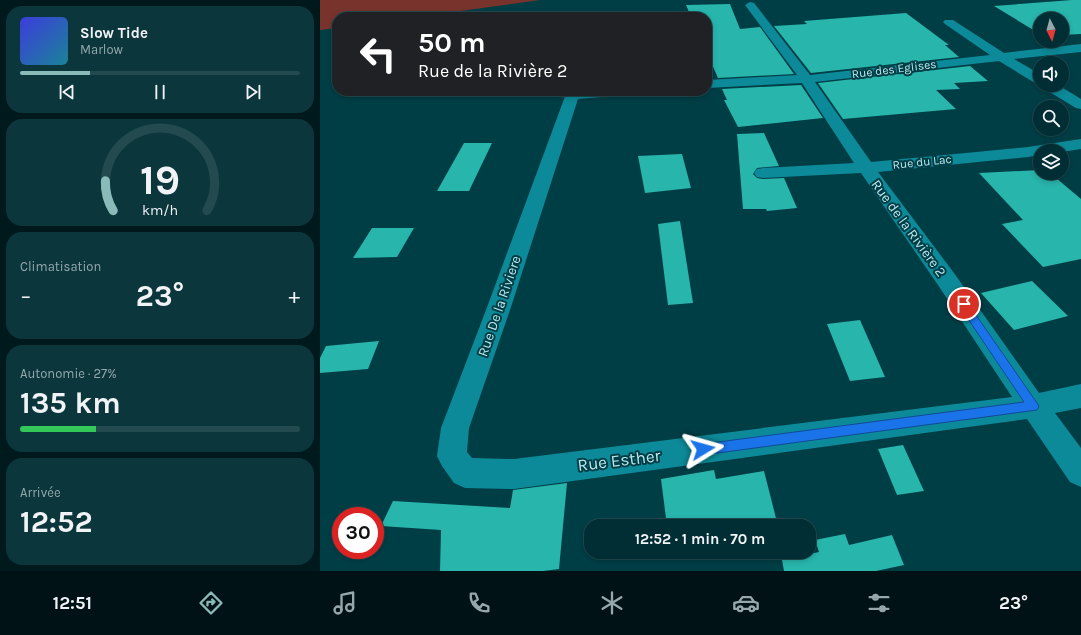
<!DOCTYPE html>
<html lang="fr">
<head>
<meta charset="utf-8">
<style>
  body { margin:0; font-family:Karla,sans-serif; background:#0a363c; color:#f1f3f6; height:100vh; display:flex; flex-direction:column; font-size:15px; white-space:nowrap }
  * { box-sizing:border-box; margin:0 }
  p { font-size:13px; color:#95a8ac }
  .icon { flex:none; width:22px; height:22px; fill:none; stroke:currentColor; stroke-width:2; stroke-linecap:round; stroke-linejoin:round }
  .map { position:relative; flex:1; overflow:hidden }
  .side { display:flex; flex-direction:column; gap:6px; padding:6px; background:#00191d; width:320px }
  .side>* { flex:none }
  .hud { position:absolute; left:12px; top:12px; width:380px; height:84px; border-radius:16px; box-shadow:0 2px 6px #0003,0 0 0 1px #224a4f; background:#202124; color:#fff; overflow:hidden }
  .needle { width:26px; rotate:174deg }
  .fabs { position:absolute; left:713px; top:12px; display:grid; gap:8px }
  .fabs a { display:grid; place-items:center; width:36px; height:36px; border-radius:50%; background:#002e34; box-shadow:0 2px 6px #0003,0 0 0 1px #224a4f; font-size:20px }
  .speed { position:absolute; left:12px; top:507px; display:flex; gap:8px; font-size:20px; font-weight:700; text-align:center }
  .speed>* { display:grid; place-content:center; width:52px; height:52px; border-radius:50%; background:#002e34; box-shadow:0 2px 6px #0003,0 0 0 1px #224a4f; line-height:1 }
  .speed .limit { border:6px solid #d22; background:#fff; color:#111 }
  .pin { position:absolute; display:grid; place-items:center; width:34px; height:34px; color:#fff; margin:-17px; border:2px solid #fff; border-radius:50%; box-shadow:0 1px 4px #0007 }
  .me { position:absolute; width:44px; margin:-22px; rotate:82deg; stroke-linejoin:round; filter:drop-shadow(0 0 3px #0008) }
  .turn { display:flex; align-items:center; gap:14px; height:84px; padding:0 20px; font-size:18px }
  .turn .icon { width:52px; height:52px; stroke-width:2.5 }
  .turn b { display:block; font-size:28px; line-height:34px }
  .big { font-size:30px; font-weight:700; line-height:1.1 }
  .side .widget { flex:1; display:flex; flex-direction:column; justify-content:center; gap:6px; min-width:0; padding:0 14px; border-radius:16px; background:#0a363c }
  .side .dial { align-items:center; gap:0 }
  .dial svg { height:104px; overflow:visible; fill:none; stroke:#224a4f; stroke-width:7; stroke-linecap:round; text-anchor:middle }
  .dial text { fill:#f1f3f6; stroke:none }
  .song { display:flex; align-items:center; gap:12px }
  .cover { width:48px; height:48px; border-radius:6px; background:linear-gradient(135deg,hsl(240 70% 55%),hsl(190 70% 35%)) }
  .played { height:4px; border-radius:2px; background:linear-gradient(90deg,#8bbbb9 25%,#224a4f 25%) }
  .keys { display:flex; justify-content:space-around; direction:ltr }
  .heat { display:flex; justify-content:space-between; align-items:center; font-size:22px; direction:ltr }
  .charge { height:6px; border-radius:3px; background:linear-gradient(90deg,#34c759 27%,#224a4f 0) }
  .trip { position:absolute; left:264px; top:519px; width:232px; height:40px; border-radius:16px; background:#002e34; box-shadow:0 2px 6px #0003,0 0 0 1px #224a4f; font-weight:700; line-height:40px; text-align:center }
  .tabs { display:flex; height:64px; justify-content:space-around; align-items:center; background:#001215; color:#95a8ac }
  .tabs .icon { width:28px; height:28px }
  .tabs .current { color:#8bbbb9 }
  .tabs b { font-size:18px; color:#f1f3f6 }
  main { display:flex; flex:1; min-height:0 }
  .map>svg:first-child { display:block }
  .green { fill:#78332c }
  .building { fill:#28b5ac }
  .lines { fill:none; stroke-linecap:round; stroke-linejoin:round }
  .minor { fill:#0d8a99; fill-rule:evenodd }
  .route { fill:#1a73e8; stroke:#114b97 }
  .labels { text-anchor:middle; stroke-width:4; stroke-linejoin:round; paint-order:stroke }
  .far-street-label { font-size:12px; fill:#b9e7ef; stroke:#003e46 }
  .street-label { font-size:14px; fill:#b9e7ef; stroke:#003e46 }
  .near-street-label { font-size:17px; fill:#b9e7ef; stroke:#003e46 }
</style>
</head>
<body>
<main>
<section class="side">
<div class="widget">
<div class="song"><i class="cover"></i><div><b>Slow Tide</b><p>Marlow</p></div></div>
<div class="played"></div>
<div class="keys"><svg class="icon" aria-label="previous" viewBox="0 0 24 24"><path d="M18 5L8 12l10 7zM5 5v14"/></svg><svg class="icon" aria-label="pause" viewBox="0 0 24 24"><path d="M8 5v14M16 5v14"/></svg><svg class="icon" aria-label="next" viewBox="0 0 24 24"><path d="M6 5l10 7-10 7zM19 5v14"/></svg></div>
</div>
<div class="widget dial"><svg viewBox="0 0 100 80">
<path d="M14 69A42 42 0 1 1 86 69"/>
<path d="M14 69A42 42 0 0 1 8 46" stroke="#8bbbb9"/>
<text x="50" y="56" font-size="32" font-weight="700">19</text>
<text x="50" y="72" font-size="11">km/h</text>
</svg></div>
<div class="widget"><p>Climatisation</p>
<div class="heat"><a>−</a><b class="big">23°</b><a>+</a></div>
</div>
<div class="widget"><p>Autonomie · 27%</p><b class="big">135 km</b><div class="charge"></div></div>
<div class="widget"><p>Arrivée</p><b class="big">12:52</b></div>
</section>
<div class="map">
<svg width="761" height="571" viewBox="0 0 761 571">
  <rect width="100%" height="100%" fill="#003e46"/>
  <path class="green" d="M0 0H220L97 17H17V28L0 30Z"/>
  <path class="building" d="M752 0H761V34L742 35V19H720V34L674 6Z
    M410 4 420 29 440 27 474 74 398 78 387 53V17H371L366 5Z
    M586 13 629 45H625L639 57 491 73 454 26 487 24 484 21Z
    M650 66 668 81 634 83 640 89 616 90 636 109 523 119 498 83Z
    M481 85 503 118 418 127 404 100H407L402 89Z
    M444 133 459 166 437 168 433 174 437 178 443 179 464 178 477 208 447 211 446 209H423L417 134Z
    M144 143H172L149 191H117Z
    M362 154 371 188 325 193 318 156Z
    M720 170V173H730L761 199V259L723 267 682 224 703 220 659 173Z
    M360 221 373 303 348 305 338 224Z
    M52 228H94L77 257 33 258Z
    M712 281 748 316 694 330 661 293Z
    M540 320 565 377 530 381 507 324Z
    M59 341 48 369 0 373V358L6 346Z
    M583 445 604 491 577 495 558 449Z
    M394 470 396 479 444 471 458 526H379L378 521 347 526 341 479Z
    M247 483 239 569 223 571H120L121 530 61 526 73 501 190 508 193 490Z
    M525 534 529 545 572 535 584 565 556 571H464L462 560 499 552 495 540Z"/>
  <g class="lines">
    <path class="minor" d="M430 2 434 3 490 75 670 55 625 24 623 22 625 20H633L684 53 761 44V52L694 59 720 74V84L715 83 679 61 495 82 551 162 708 147 761 139V149L742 152 720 151V155L708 157 558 172 634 273 719 393 761 384V408L735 413 761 448V487L750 482 707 419 194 489 145 488 134 483 122 466 117 456 121 428 166 310 247 91H311L309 94 304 95 258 99 190 310 149 428 147 452 152 458 194 459 692 397 618 285 541 173 443 178 437 177 434 173 437 169 443 168 534 163 482 83 387 88V80L477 75 425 5Z
      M721 85H738L761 99V109L756 108 723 88Z"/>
  </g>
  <path class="route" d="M644 301 647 302 717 403 719 406 717 410 383 455 378 453 377 449 378 445 383 444 704 402 640 307 639 304 640 302Z"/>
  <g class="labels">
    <g class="far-street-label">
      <text transform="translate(574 69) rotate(-7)" y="4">Rue des Eglises</text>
      <text transform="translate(602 162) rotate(-6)" y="4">Rue du Lac</text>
    </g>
    <g class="street-label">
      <text transform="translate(589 228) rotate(54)" y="5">Rue de la Rivière 2</text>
      <text transform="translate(179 306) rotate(-71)" y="5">Rue De la Riviere</text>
    </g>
    <g class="near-street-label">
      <text transform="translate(299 460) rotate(-7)" y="6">Rue Esther</text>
    </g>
  </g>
</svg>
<div class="fabs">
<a><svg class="needle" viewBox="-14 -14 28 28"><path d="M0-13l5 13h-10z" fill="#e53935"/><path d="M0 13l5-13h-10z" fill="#95a8ac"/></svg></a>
<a><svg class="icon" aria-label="sound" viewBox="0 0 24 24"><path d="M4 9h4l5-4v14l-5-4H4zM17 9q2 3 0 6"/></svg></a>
<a><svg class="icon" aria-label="search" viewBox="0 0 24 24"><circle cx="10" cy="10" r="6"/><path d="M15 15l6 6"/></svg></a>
<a><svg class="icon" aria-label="layers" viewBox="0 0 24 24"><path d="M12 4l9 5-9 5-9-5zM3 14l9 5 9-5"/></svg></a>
</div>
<div class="speed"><div class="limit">30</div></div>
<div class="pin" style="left:644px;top:304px;background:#d93025"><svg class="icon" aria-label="arrive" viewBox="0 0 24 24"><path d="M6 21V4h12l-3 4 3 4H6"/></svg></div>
<svg class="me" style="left:383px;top:449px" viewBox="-20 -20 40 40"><path d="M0-17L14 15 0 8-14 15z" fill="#1a73e8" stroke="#fff" stroke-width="4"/></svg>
<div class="trip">12:52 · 1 min · 70 m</div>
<div class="hud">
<div class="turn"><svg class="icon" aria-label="left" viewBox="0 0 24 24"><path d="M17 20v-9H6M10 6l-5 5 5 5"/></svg><div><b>50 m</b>Rue de la Rivière 2</div></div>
</div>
</div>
</main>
<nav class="tabs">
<b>12:51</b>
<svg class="icon current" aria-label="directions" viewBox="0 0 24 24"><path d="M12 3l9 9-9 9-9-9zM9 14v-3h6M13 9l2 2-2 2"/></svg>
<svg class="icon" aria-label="music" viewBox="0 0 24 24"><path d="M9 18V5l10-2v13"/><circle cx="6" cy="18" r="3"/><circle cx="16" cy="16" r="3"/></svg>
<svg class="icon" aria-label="phone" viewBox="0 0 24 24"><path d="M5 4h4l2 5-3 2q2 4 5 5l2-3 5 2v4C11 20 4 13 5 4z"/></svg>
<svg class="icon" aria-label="climate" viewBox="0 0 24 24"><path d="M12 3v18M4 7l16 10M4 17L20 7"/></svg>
<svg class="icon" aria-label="car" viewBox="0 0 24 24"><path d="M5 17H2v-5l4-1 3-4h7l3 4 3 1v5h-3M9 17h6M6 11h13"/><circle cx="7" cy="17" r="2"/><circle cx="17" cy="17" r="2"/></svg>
<svg class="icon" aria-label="filters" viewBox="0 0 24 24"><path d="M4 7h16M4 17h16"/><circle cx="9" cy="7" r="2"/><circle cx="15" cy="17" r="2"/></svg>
<b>23°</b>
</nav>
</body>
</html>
